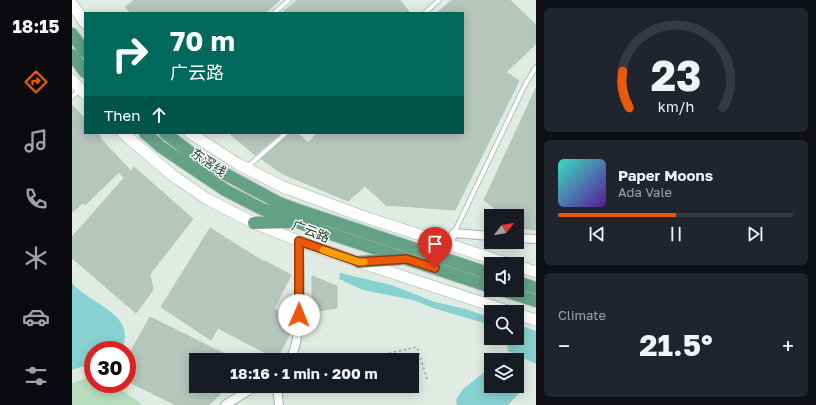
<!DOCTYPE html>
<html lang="en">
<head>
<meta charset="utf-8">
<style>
  body { margin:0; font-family:"Golos Text","Noto Sans SC",sans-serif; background:#20242c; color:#f1f3f6; height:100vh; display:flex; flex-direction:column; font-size:15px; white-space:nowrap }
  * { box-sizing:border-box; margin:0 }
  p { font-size:13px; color:#9ea1a6 }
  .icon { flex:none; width:22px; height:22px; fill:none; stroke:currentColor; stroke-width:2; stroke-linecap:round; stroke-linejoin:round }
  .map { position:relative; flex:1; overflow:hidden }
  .drawer { display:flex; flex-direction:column; gap:8px; padding:8px; background:#0d0f14; width:280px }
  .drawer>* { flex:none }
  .hud { position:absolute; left:12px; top:12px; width:380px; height:122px; border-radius:0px; box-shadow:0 2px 10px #0003; background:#00695c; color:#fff; overflow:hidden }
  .needle { width:26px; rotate:59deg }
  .fabs { position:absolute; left:412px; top:209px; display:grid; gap:8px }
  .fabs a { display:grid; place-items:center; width:40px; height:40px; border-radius:0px; background:#171b24; box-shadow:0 2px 10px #0003; font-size:20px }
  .speed { position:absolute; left:12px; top:341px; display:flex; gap:8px; font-size:20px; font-weight:700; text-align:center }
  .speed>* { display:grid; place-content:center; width:52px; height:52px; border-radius:50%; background:#171b24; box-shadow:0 2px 10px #0003; line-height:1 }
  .speed .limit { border:6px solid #d22; background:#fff; color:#111 }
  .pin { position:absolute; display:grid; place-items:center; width:34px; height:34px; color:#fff; margin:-41px -17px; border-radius:50% 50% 50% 0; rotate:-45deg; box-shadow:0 0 4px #0007 }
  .pin .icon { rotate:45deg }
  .me { position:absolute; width:44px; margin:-22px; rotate:1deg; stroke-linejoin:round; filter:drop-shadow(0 0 3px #0008) }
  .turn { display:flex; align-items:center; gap:14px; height:84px; padding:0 20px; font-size:18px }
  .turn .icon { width:52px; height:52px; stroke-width:2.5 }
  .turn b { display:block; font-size:28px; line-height:34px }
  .then { display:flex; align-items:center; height:38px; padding:0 20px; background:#0003; gap:8px; font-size:15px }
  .big { font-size:30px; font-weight:700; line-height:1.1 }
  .drawer .tile { flex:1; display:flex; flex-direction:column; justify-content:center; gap:6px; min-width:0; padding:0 14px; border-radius:6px; background:#20242c }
  .drawer .dial { align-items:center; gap:0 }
  .dial svg { height:104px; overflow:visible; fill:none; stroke:#363941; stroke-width:7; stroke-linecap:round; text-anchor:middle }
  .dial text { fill:#f1f3f6; stroke:none }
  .song { display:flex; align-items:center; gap:12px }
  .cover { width:48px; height:48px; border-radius:6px; background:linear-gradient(135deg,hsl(170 70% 55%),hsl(270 70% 35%)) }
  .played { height:4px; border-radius:2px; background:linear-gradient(90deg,#ea580c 50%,#363941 50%) }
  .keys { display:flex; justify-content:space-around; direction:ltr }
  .heat { display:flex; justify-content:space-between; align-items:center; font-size:22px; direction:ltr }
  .trip { position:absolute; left:117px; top:353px; width:230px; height:40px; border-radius:0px; background:#171b24; box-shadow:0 2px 10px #0003; font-weight:700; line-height:40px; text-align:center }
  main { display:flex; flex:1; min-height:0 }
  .tabs { display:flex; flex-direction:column; width:72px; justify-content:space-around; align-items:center; background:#090b0e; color:#9ea1a6 }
  .tabs .icon { width:28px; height:28px }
  .tabs .active { color:#ea580c }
  .tabs b { font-size:18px; color:#f1f3f6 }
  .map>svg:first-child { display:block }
  .green { fill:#b8ddbc }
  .water { fill:#87d1d0 }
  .building { fill:#b5c6bd; stroke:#b2c5ba }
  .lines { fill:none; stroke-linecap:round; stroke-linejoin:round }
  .lane-casing { stroke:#a3b3aa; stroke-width:5.5 }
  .street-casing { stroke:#a3b3aa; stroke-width:10 }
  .secondary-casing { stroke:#9fb7aa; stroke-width:12 }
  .primary-casing { stroke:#c1c8c5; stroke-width:14 }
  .path { stroke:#80af98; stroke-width:1.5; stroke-dasharray:2 3; stroke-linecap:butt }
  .lane { stroke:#fff; stroke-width:4 }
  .street { stroke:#fff; stroke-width:8 }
  .secondary { stroke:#fff; stroke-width:11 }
  .primary { stroke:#64a187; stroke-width:12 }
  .route-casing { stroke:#983908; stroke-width:10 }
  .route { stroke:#ea580c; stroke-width:7 }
  .slow { stroke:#f59e0b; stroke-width:7 }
  .labels { text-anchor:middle; stroke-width:3; stroke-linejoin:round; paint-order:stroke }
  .street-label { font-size:13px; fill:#213c30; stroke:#f1f8f3 }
</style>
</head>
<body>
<main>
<nav class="tabs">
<b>18:15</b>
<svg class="icon active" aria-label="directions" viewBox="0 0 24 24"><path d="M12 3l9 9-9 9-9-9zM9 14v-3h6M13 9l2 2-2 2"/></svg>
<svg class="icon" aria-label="music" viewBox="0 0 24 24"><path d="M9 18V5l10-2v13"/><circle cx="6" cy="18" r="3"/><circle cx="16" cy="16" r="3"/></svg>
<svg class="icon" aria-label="phone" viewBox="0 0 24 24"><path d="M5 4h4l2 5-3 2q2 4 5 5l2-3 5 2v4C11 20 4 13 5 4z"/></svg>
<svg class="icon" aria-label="climate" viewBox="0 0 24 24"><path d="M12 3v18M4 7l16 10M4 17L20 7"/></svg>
<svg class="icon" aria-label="car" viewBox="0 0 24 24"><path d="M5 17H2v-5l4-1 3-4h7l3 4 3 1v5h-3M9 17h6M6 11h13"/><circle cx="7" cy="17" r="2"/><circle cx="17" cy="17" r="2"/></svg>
<svg class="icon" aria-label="filters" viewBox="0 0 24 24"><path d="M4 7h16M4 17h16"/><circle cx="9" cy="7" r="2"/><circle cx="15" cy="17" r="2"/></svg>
</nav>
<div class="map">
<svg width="464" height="405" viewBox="0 0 464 405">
  <rect width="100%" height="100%" fill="#e0ebe4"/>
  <path class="green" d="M21 376V384H43C50 393 62 396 70 405H0V383Z"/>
  <path class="water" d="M268 273 319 285 363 302 394 309 419 318V325L364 309 341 300 291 290 267 279Z
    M0 283C18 305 67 314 49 350H21V363L0 370Z
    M445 324 464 331V364L436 351 434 338H445Z
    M419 367V386H445V382L449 391 436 405H385L384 400 391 389Z"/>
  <path class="building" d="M62 0H208L193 13H59L53 7Z
    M225 0H328L338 13H210Z
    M380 0H438L464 25V44L434 72 447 81 383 210 314 205 293 186 276 201 211 174 189 159 217 133H226L236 143 245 133H391V13H365Z
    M464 88V230L448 228 445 226V216H432L412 200Z
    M0 105 13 119V133H25L29 137 28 138 59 171 62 167 121 219 78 274 81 290 64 313 0 258V237L52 178 47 172 13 205 11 203 0 212Z
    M157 133H209L183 155Z
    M138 228 192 262 193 261 219 275 202 309 221 319 220 329 205 359 146 328 139 340 89 307Z
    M240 276 265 286V308L240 312Z
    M78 317 165 360H124V386H156L137 405H104L55 381V358Z"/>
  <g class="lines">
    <defs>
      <path id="lane" d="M202 13 217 0
        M353 13 367 0
        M0 97 8 90
        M174 168 214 133
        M382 233 453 85 464 67"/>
      <path id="street" d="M445 238 464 239
        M376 244 382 233 419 236
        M217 360C232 343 227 267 227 241
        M205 386 207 405
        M153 405 184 386"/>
      <path id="secondary" d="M0 4 13 23
        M0 80 13 94
        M51 133 100 175 135 199 182 223 242 247 439 312
        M118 133 166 164 211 187 290 216 437 264
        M445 266 464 272
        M445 314 464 320"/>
      <path id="primary" d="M0 34 13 52
        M0 55 13 72
        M73 133 89 147 153 190 190 209 253 232 419 287
        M93 133 128 160 205 202 229 211 419 274
        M182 223 219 222
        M287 262 327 259
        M445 282 464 288
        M430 290 464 301"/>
    </defs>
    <use href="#lane" class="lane-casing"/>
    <use href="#street" class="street-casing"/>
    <use href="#secondary" class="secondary-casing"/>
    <use href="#primary" class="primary-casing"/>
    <path class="path" d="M228 355 290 359 345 347 356 382"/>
    <use href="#lane" class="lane"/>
    <use href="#street" class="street"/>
    <use href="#secondary" class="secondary"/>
    <use href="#primary" class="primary"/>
  </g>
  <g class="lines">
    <defs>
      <path id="route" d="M227 315V241L287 262 335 259 363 268"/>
    </defs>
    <use href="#route" class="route-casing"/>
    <use href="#route" class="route"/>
    <path class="slow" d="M251 250 287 262H292"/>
  </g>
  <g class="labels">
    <g class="street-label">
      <text transform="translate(137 162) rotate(34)" y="5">东滘线</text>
      <text transform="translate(239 231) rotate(21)" y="5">广云路</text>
    </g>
  </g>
</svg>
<div class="fabs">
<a><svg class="needle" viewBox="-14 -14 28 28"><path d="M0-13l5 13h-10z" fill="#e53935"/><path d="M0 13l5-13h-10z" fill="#9ea1a6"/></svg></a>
<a><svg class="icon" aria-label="sound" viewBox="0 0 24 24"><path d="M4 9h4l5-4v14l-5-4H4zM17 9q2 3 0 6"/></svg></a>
<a><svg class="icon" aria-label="search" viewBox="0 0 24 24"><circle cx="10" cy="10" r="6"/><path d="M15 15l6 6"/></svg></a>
<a><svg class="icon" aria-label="layers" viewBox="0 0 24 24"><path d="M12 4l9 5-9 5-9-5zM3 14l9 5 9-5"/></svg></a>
</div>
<div class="speed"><div class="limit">30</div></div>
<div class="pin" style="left:363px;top:268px;background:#d93025"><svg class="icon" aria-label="arrive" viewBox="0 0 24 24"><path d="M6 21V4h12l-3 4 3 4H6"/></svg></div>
<svg class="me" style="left:227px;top:315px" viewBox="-20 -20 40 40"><circle r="19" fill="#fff"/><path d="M0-13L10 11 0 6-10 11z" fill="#ea580c"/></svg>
<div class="trip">18:16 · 1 min · 200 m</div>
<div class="hud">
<div class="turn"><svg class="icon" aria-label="right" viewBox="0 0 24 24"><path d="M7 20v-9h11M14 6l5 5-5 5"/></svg><div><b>70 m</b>广云路</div></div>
<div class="then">Then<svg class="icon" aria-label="ahead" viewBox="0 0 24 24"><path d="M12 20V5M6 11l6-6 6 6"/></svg></div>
</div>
</div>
<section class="drawer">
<div class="tile dial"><svg viewBox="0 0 100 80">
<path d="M14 69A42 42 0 1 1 86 69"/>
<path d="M14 69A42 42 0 0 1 9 41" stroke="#ea580c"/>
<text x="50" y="56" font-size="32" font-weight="700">23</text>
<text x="50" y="72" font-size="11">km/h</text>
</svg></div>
<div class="tile">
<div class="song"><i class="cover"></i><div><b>Paper Moons</b><p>Ada Vale</p></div></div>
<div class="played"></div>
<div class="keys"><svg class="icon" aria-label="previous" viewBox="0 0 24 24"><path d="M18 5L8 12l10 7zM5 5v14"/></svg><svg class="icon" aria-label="pause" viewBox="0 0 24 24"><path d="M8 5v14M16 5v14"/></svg><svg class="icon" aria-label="next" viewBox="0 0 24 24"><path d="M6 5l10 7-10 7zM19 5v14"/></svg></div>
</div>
<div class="tile"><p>Climate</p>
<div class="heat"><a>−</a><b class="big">21.5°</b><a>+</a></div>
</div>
</section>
</main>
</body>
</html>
